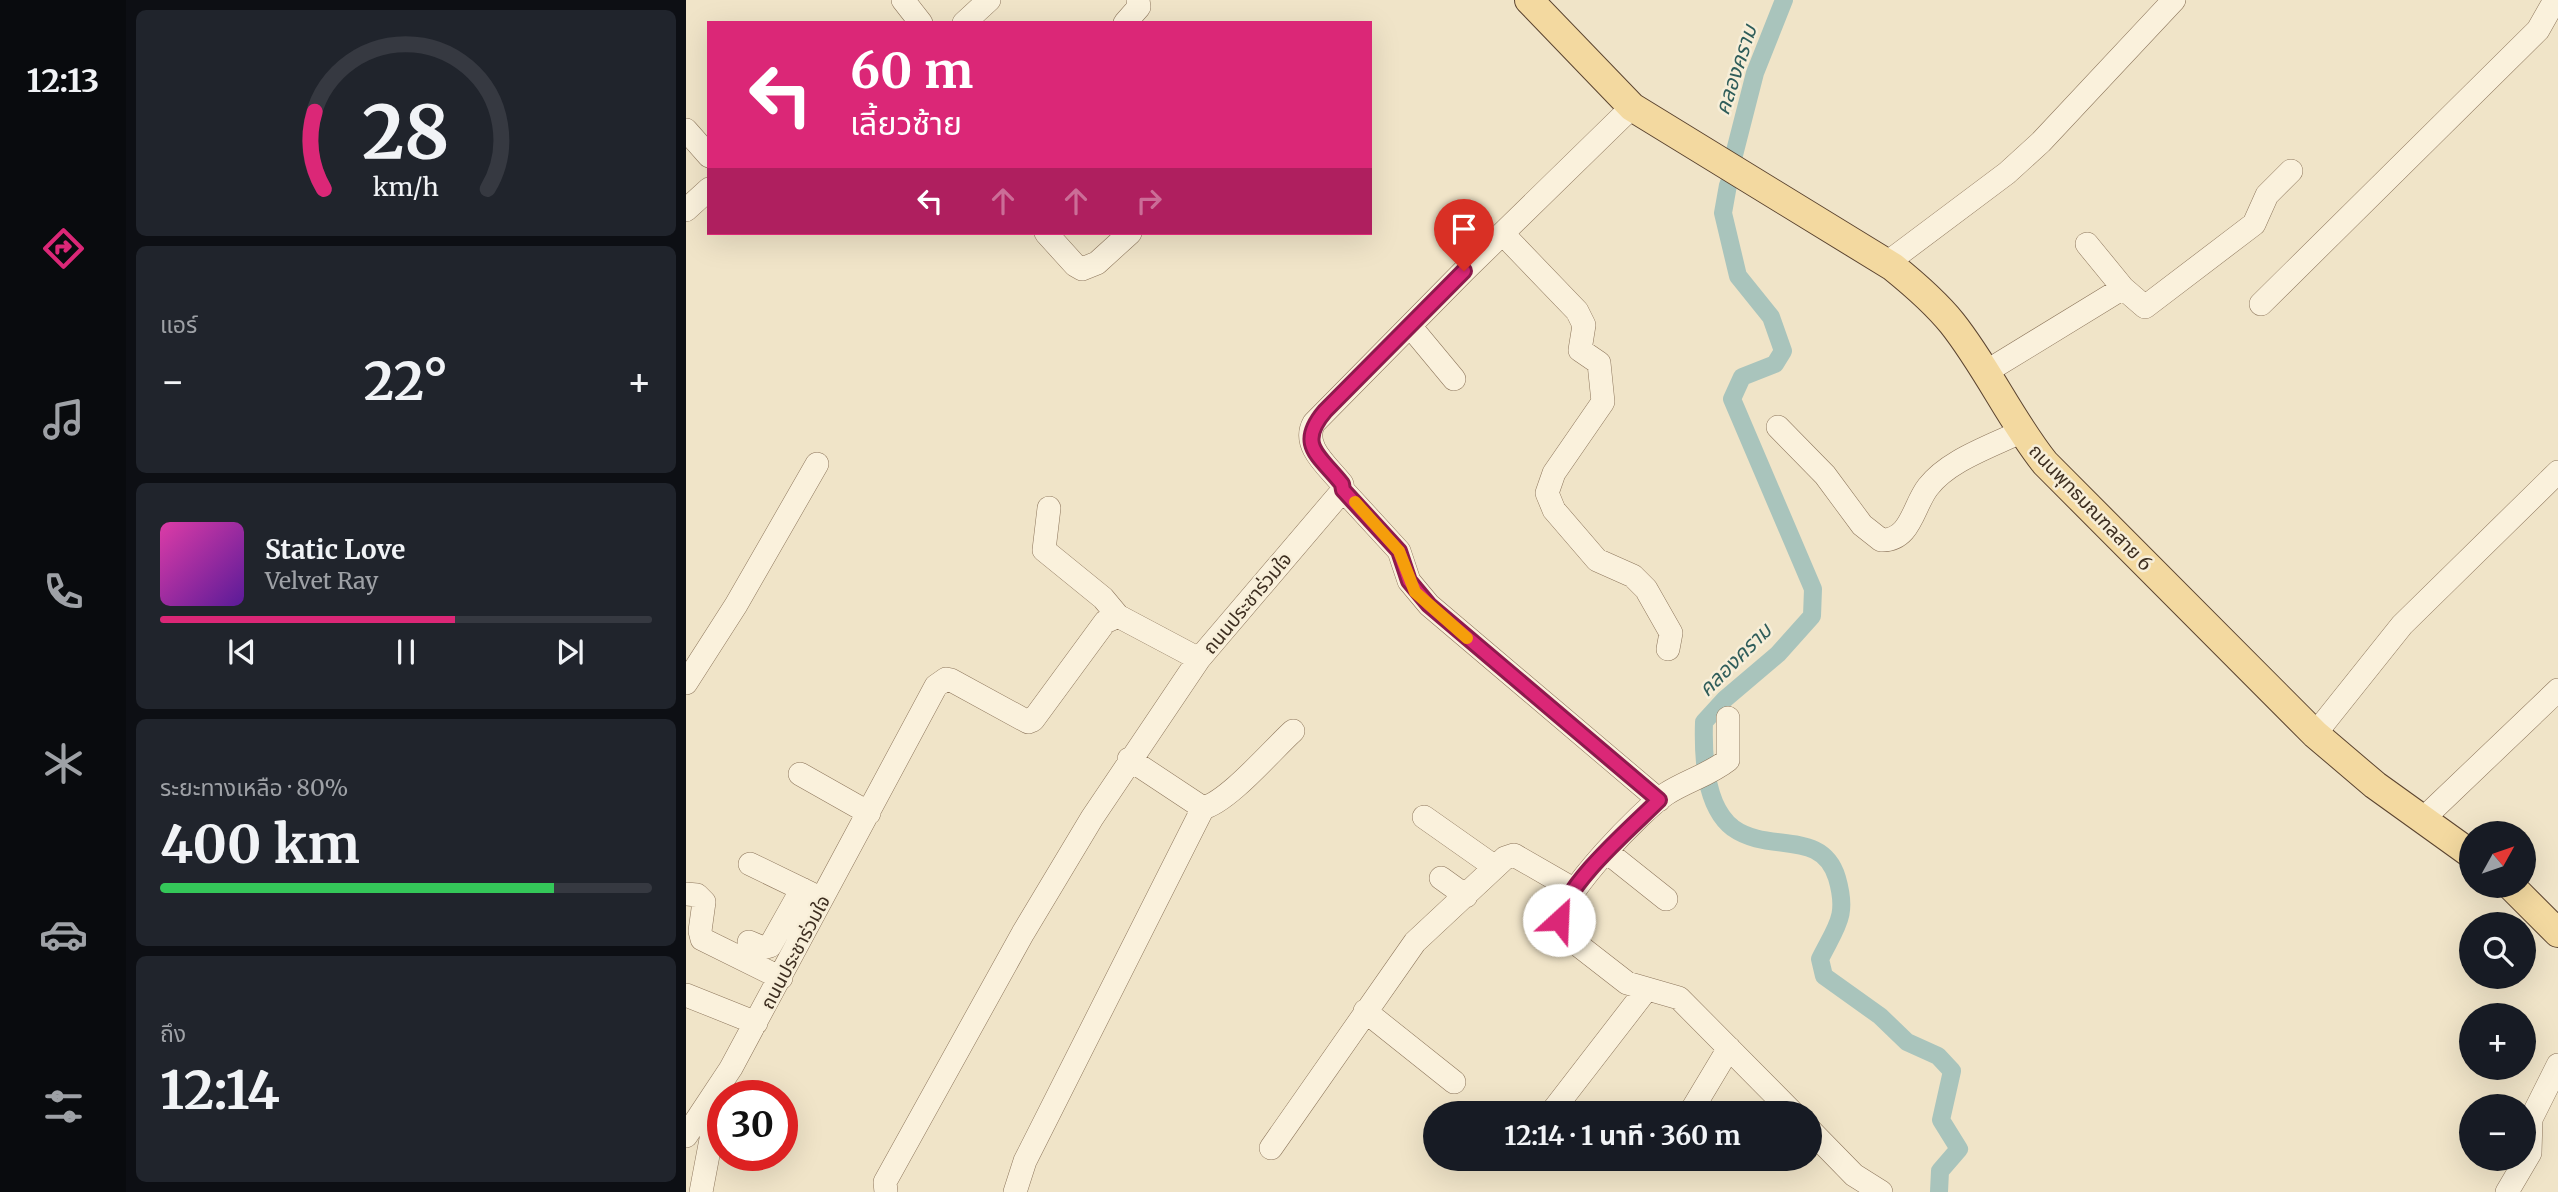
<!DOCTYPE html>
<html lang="th">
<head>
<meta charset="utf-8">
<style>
  body { margin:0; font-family:Merriweather,"Noto Sans Thai",serif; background:#20242c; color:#f1f3f6; height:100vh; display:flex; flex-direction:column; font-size:26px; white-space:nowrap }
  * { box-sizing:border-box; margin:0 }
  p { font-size:23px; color:#9ea1a6 }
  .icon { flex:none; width:38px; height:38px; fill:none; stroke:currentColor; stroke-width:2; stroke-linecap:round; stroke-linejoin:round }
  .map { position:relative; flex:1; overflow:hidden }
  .side { display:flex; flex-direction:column; gap:10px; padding:10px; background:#0d0f14; width:560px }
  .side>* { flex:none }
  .hud { position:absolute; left:21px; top:21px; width:665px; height:214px; border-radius:0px; box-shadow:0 7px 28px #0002; background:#db2777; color:#fff; overflow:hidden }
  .needle { width:46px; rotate:50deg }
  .tools { position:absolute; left:1773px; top:821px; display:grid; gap:14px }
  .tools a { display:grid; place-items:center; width:77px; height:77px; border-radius:50%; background:#171b24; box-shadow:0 7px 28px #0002; font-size:35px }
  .speed { position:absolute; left:21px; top:1080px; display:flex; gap:14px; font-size:35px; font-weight:700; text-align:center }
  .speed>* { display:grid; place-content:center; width:91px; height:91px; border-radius:50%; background:#171b24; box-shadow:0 7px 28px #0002; line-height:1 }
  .speed .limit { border:10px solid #d22; background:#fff; color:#111 }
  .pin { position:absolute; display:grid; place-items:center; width:60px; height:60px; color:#fff; margin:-72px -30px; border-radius:50% 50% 50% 0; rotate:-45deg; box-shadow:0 0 7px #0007 }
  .pin .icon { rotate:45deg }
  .me { position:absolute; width:77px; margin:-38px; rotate:25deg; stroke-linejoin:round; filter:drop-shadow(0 0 5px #0008) }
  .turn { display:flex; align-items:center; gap:24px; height:147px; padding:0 28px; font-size:32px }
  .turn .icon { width:91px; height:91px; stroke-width:2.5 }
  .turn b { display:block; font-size:49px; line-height:60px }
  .lanes { display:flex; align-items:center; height:66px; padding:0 28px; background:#0003; justify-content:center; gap:35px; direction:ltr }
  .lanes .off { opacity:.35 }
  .big { font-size:52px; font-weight:700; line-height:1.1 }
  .side .tile { flex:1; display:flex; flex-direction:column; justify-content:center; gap:10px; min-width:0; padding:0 24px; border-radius:10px; background:#20242c }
  .side .dial { align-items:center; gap:0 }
  .dial svg { height:182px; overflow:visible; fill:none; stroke:#363941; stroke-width:7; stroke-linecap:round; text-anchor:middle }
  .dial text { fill:#f1f3f6; stroke:none }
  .song { display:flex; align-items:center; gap:21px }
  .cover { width:84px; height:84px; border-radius:10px; background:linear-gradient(135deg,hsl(320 70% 55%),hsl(270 70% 35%)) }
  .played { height:7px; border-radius:4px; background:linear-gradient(90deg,#db2777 60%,#363941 60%) }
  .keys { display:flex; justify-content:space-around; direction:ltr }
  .heat { display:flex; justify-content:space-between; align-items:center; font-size:38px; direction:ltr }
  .charge { height:10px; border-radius:5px; background:linear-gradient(90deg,#34c759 80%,#363941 0) }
  .trip { position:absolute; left:737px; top:1101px; width:399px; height:70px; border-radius:35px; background:#171b24; box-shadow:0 7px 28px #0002; font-weight:700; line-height:70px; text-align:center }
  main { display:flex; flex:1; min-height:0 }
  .tabs { display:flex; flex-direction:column; width:126px; justify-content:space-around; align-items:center; background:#090b0e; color:#9ea1a6 }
  .tabs .icon { width:49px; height:49px }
  .tabs .selected { color:#db2777 }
  .tabs b { font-size:32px; color:#f1f3f6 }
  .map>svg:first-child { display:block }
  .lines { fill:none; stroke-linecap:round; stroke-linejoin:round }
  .canal { stroke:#a9c4bc; stroke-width:18 }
  .minor-casing { stroke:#8d765c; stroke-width:24 }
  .major-casing { stroke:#5b4430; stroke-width:30 }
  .minor { stroke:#faf1dc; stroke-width:23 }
  .major { stroke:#f3d9a0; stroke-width:28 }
  .route-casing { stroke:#8e194d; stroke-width:18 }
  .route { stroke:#db2777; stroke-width:12 }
  .slow { stroke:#f59e0b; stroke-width:12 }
  .labels { text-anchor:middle; stroke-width:5; stroke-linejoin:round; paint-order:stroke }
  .street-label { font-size:19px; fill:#3d2e20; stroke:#f7eed8 }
  .water-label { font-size:21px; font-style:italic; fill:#2f5d5a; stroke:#f7eed8 }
</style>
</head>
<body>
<main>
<nav class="tabs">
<b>12:13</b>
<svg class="icon selected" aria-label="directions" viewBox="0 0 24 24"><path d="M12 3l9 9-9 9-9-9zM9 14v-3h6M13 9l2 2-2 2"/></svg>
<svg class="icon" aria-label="music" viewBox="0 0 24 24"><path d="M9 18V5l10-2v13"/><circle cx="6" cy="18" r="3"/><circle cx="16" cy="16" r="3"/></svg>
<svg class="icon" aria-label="phone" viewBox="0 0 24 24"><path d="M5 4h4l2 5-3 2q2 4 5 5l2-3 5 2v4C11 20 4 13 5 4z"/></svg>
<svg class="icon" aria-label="climate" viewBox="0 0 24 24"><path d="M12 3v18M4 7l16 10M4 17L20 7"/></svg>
<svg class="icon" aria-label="car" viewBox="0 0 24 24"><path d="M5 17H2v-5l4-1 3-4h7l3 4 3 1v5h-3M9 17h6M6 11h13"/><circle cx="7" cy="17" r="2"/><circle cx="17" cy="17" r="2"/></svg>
<svg class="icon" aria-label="filters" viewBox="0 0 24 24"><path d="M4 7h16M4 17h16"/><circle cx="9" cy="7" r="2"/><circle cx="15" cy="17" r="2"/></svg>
</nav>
<section class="side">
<div class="tile dial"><svg viewBox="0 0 100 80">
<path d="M14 69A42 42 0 1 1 86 69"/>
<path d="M14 69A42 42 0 0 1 10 35" stroke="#db2777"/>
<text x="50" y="56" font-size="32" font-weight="700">28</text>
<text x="50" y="72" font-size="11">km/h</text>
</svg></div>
<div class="tile"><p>แอร์</p>
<div class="heat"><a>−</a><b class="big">22°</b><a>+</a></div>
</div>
<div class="tile">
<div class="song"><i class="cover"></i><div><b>Static Love</b><p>Velvet Ray</p></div></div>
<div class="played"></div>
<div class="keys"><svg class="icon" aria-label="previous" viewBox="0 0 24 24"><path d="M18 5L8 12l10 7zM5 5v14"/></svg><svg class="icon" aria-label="pause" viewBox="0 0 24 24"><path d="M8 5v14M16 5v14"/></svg><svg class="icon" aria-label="next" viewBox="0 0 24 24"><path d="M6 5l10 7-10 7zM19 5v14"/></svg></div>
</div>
<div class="tile"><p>ระยะทางเหลือ · 80%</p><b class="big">400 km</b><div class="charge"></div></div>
<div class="tile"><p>ถึง</p><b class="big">12:14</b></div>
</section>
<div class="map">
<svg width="1872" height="1192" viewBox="0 0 1872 1192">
  <rect width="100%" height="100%" fill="#f0e4c8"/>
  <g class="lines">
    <path class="canal" d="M1048 155 1069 73 1098 0
      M1042 185 1037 213 1052 276 1085 317 1097 351 1089 364 1056 377 1046 399 1127 589 1126 616 1092 654 1039 699 1018 722C1017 754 1018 806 1047 828 1083 854 1136 828 1151 878 1162 916 1151 925 1134 959L1138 976 1194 1016 1221 1042 1252 1056 1266 1071 1255 1120 1273 1149 1254 1171 1253 1192"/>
    <defs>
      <path id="minor" d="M217 0 235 23
        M278 23 303 0
        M439 23 453 7 452 0
        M0 130 23 156
        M0 210 23 189
        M360 233 389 265 396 269 411 263 444 233
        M817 234 891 311 898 325 894 350 913 363 917 402 868 473 861 493 868 510 911 560 947 576 960 589 985 633 982 649
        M1401 244 1437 288 1459 307 1568 224 1581 195 1605 171
        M1201 263 1321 173 1355 142 1488 0
        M1575 304 1852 30 1869 0
        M724 326 768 379
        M1298 373 1437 288
        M1092 427 1139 475 1176 525 1195 540C1225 541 1227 506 1242 487 1263 460 1304 447 1334 432
        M657 490 713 551 723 581 743 605 973 800
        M363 508 358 550 417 598 432 616
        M0 683 50 605 131 464
        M1042 718V760C1023 775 1000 781 980 794 954 812 879 890 873 920L887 941 941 983 993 998 1107 1113
        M1629 734 1716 625 1872 472
        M114 774 183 813
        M517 808C542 802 586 750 607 731
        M738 817 809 867
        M1738 818 1872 690
        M921 852 980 899
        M64 864 128 895
        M755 878 780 896
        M0 894 11 895 18 902 14 931 16 939 95 978
        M63 942 77 948 84 946 116 889
        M0 995 70 1023
        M679 1011 768 1082
        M865 1113 960 990
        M1004 1113 1043 1048
        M1124 1130 1168 1175 1195 1192
        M0 1136 45 1068 250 686 260 679 265 680 342 722 347 720 419 622 432 616 513 659 657 490 656 484C643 467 615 446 628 423L778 271 946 107
        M585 1148 729 942 819 858 828 855 887 889
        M15 1192 33 1097
        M200 1192 199 1182 337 933 406 818 513 659
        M329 1192 339 1161 517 808 443 759
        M1821 1192 1844 1153 1845 1119 1872 1065"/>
      <path id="major" d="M843 0 946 107 1207 267C1228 284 1249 302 1266 323 1301 367 1324 419 1359 463L1629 734 1689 785 1785 854
        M1825 886 1872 933"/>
    </defs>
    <use href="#minor" class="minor-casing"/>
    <use href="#major" class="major-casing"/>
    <use href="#minor" class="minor"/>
    <use href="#major" class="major"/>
  </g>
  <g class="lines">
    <defs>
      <path id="route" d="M778 271 639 411C610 445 633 455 656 484L657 490 713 551 723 581 743 605 973 800C945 828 880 883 873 920"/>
    </defs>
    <use href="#route" class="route-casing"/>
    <use href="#route" class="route"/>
    <path class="slow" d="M669 502 713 551 729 592 781 638"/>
  </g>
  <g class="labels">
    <g class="street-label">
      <text transform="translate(1405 507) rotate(46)" y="7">ถนนพุทธมณฑลสาย 6</text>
      <text transform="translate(561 603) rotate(-50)" y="7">ถนนประชาร่วมใจ</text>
      <text transform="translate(109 952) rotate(-62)" y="7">ถนนประชาร่วมใจ</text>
    </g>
    <g class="water-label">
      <text transform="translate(1050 70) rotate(-72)" y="7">คลองคราม</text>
      <text transform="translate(1049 660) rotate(-45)" y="7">คลองคราม</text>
    </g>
  </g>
</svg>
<div class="tools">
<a><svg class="needle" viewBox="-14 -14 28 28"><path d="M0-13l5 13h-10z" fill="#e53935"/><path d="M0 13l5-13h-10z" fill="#9ea1a6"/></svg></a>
<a><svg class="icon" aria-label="search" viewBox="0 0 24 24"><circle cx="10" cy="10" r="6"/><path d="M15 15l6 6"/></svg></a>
<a>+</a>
<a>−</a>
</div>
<div class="speed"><div class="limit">30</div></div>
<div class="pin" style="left:778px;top:271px;background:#d93025"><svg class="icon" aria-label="arrive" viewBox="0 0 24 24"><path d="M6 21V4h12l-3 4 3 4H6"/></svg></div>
<svg class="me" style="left:873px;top:920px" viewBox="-20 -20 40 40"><circle r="19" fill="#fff"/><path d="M0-13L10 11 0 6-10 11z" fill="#db2777"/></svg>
<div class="trip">12:14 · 1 นาที · 360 m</div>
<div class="hud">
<div class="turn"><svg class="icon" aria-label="left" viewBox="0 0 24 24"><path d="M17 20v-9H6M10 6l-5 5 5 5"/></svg><div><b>60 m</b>เลี้ยวซ้าย</div></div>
<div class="lanes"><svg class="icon" aria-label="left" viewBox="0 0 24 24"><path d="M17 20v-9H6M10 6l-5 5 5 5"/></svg><svg class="icon off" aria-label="ahead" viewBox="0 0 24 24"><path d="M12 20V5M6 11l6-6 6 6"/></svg><svg class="icon off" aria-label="ahead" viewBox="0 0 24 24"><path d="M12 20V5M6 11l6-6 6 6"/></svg><svg class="icon off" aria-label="right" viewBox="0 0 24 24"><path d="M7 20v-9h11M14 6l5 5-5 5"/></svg></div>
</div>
</div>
</main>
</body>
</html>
